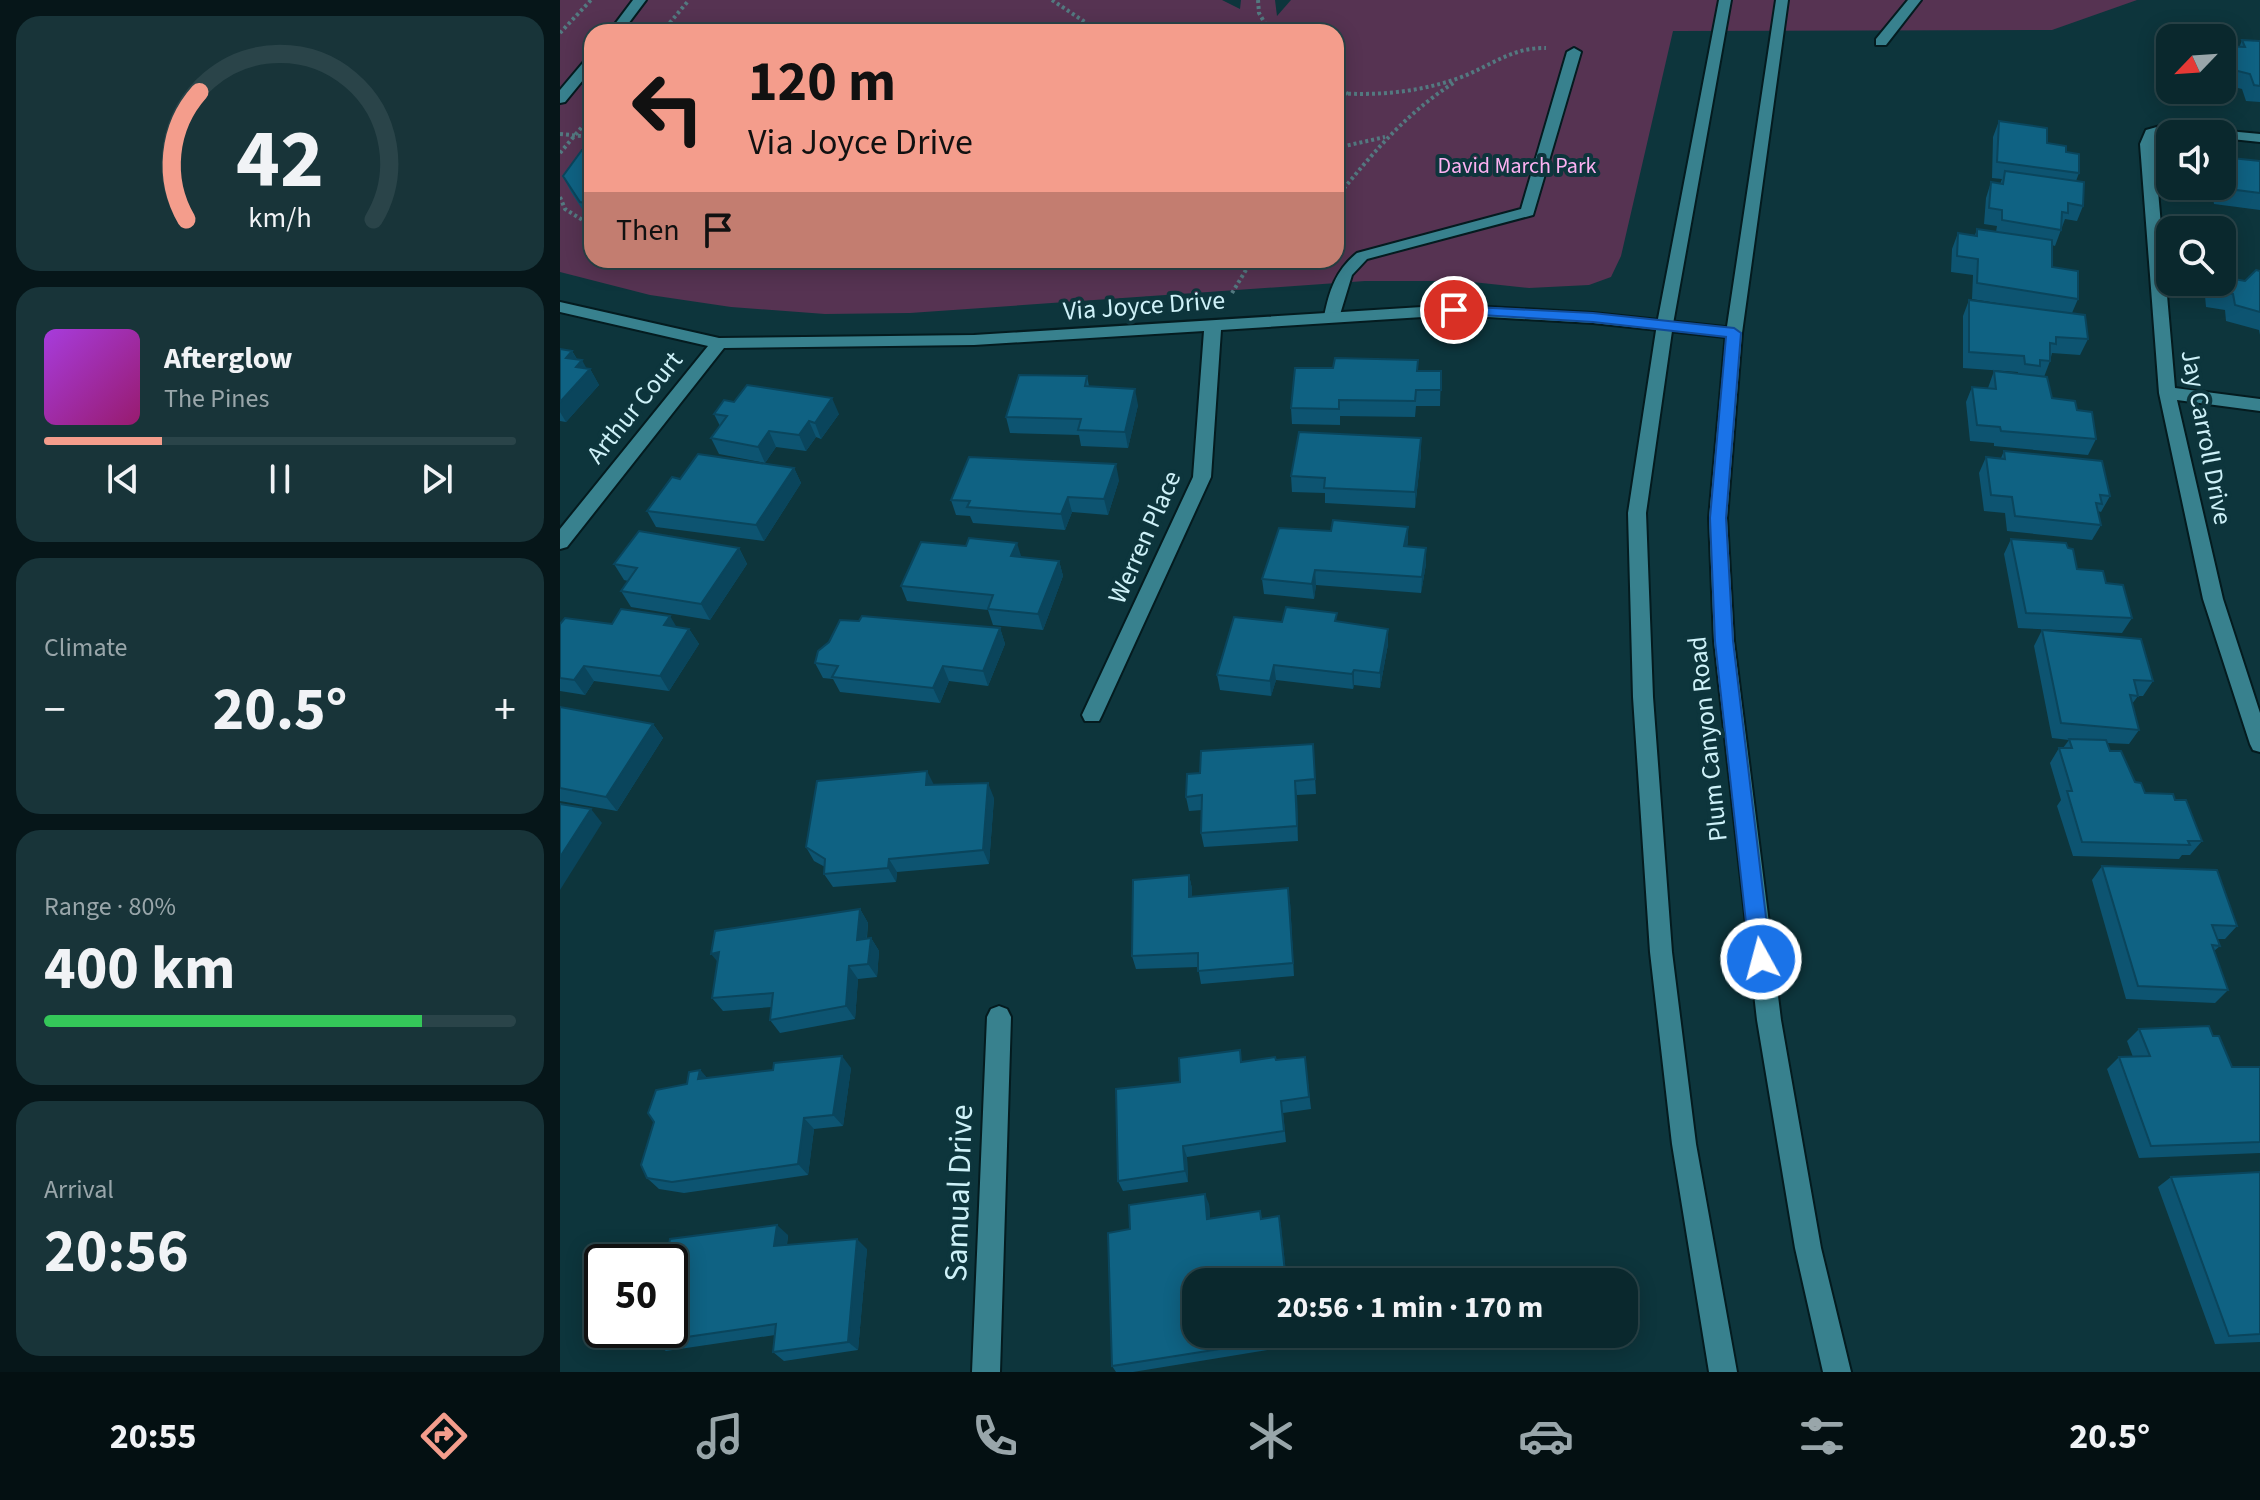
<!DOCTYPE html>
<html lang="en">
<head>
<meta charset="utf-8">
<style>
  body { margin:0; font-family:"Source Sans 3",sans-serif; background:#183439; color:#f1f3f6; height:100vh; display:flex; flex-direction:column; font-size:30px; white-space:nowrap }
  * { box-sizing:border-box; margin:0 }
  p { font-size:26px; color:#99a6aa }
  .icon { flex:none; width:44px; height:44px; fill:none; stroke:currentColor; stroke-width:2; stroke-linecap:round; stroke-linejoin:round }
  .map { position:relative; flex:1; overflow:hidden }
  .drawer { display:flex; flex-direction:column; gap:16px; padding:16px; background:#061619; width:560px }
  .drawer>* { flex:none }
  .banner { position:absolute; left:24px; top:24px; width:760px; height:244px; border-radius:24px; box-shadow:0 4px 20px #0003,0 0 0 2px #2a4449; background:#f49d8c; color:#111; overflow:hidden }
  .needle { width:52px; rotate:245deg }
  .controls { position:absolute; left:1596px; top:24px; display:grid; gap:16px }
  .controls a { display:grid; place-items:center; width:80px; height:80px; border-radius:16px; background:#0a282d; box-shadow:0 4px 20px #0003,0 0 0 2px #2a4449; font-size:40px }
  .speed { position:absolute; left:24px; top:1244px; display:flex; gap:16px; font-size:40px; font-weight:700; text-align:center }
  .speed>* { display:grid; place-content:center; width:104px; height:104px; border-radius:50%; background:#0a282d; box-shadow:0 4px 20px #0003,0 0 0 2px #2a4449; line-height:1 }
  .speed .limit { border:4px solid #111; border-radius:12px; background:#fff; color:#111 }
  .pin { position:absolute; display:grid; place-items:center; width:68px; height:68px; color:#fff; margin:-34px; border:4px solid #fff; border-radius:50%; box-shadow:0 2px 8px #0007 }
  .me { position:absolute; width:88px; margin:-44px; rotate:353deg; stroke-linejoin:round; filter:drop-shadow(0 0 6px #0008) }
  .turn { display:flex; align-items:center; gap:28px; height:168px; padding:0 32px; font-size:36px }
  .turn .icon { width:104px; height:104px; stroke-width:2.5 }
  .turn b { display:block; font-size:56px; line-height:68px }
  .then { display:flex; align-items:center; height:76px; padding:0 32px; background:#0003; gap:16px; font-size:30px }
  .big { font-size:60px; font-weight:700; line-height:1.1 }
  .drawer .tile { flex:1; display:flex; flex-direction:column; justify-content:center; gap:12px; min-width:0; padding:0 28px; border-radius:24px; background:#183439 }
  .drawer .dial { align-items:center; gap:0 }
  .dial svg { height:208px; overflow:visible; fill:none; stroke:#2a4449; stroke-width:7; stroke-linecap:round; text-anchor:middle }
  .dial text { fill:#f1f3f6; stroke:none }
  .song { display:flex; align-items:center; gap:24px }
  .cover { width:96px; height:96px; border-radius:12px; background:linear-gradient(135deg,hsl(280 70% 55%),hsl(320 70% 35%)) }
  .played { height:8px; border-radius:4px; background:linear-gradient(90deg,#f49d8c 25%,#2a4449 25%) }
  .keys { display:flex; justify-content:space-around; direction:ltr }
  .heat { display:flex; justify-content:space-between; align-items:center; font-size:44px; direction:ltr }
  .charge { height:12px; border-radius:6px; background:linear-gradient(90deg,#34c759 80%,#2a4449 0) }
  .trip { position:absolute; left:622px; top:1268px; width:456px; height:80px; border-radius:24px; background:#0a282d; box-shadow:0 4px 20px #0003,0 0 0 2px #2a4449; font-weight:700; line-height:80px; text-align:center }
  .dock { display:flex; height:128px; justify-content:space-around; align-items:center; background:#041012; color:#99a6aa }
  .dock .icon { width:56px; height:56px }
  .dock .on { color:#f49d8c }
  .dock b { font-size:36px; color:#f1f3f6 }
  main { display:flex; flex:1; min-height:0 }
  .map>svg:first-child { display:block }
  .green { fill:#563352; fill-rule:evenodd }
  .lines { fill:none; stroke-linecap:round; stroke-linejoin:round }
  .lane-casing { stroke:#041b1f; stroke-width:4 }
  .street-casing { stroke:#041b1f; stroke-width:4 }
  .secondary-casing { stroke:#041b1f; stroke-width:4 }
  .path { stroke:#537980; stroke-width:4; stroke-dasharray:3 3; stroke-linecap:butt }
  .lane { fill:#38818e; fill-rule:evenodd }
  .street { fill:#38818e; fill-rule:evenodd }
  .secondary { fill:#38818e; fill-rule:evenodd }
  .wall { fill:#0d5471 }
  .shaded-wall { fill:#0a455c }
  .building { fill:#0f6283; stroke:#0a455c; stroke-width:2 }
  .route { fill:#1a73e8; stroke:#114b97; stroke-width:2 }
  .labels { text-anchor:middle; stroke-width:8; stroke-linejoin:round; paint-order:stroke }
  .far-park-label { font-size:22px; fill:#fcb1f2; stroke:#0d353c }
  .street-label { font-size:26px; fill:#cef1f8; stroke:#0d353c }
  .near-street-label { font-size:32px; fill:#cef1f8; stroke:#0d353c }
</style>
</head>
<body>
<main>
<section class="drawer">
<div class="tile dial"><svg viewBox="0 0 100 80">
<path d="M14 69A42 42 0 1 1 86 69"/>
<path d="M14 69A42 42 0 0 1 19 20" stroke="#f49d8c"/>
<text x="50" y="56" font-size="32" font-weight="700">42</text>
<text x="50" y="72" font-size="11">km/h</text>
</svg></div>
<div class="tile">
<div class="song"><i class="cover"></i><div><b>Afterglow</b><p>The Pines</p></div></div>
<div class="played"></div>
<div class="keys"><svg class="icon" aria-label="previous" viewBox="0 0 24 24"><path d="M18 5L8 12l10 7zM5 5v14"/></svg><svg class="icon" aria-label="pause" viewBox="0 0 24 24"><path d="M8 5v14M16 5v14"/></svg><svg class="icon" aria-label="next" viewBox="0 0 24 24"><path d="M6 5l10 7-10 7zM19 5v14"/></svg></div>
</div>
<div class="tile"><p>Climate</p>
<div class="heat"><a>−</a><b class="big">20.5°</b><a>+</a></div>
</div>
<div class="tile"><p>Range · 80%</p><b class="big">400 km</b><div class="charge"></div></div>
<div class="tile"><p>Arrival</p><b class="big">20:56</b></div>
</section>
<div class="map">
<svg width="1700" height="1372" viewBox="0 0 1700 1372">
  <rect width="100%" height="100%" fill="#0d353c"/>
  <path class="green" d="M0 0H662L680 9 681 0H715L717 16 731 0H1577L1492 30 1113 31 1061 256 1051 277 1029 285 969 288 903 281H805L350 313 265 314 171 307 90 295 0 272ZM32 32H776V260H32Z"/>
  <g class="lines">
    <defs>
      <path id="lane" d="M73 0H86L62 32H49Z
        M1348 0H1361L1326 45H1316V39Z
        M1014 48 1021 52 973 215 807 259 792 275 778 321H766L764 317C769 291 776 270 797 253L961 209 1007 52Z
        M32 57V69L5 102 0 103V90L27 58Z"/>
      <path id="street" d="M1604 125 1700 134V142L1662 138V134L1605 133 1597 136 1594 144 1615 388 1700 399V411L1617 400 1663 599 1700 713V752L1693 750 1690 744 1643 599 1599 393 1580 144 1586 130Z
        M0 302 159 338 414 335 894 305 1033 313 1174 328 1182 333 1174 338 1033 323 894 315 661 330 651 477 542 715 539 721H525L522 715 633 477 644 331 414 345 164 348 7 547 0 549V529L148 346 0 312Z
        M439 1006 447 1009 451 1017 440 1372H412L427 1017 431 1009Z"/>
      <path id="secondary" d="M1159 0H1171L1113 324 1086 513 1093 697 1112 952 1136 1144 1177 1372H1149L1112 1144 1090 952 1073 697 1068 513 1097 324Z
        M1216 0H1228L1182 333 1167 518 1174 641 1221 1020 1261 1248 1291 1372H1263L1235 1248 1197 1020 1154 641 1149 518 1166 333Z"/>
    </defs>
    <use href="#lane" class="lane-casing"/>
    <use href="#street" class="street-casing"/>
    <use href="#secondary" class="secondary-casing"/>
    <path class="path" d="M492 0 540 32
      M698 0 699 13 710 32
      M102 32 129 0
      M0 33 31 0
      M776 86 788 94
      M776 93C818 96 859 92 899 78 929 67 952 47 986 48
      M0 134 32 137
      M776 148 825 137
      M0 153 32 115
      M0 197 5 209 32 226
      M776 198C812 154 846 113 895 82
      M669 260 687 263
      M672 293 692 260"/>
    <use href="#lane" class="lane"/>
    <use href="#street" class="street"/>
    <use href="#secondary" class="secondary"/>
  </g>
  <path class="wall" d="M1682 40 1700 41V102L1686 101 1682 89 1662 84V46L1679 48Z
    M1439 121 1506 152 1519 173 1516 181 1523 206 1517 221 1505 219 1495 246 1492 245V267L1518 299 1512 313 1528 339 1520 355 1492 353 1490 361 1484 377 1492 398 1517 410 1536 439 1528 455 1434 446V443L1410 441 1406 402 1412 387 1428 388 1434 371 1458 374V372L1403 368V316L1409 300 1449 305 1412 299 1413 275 1391 272 1392 249 1398 233 1415 235 1417 229 1436 232 1437 226 1424 224 1426 198 1431 182 1440 184 1442 179 1432 178 1433 137Z
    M32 150V219L28 218 11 192 3 176Z
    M1700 160V210L1654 204 1651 186H1662Z
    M1700 271V335L1699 330 1666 321 1665 310 1646 307 1645 296 1652 282 1672 283 1674 279 1685 281Z
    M0 349 12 351 17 359 27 369H30L39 385 6 422 0 421Z
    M858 360V371H881L880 406H856L855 417 780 416V425L732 424 731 408 773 368Z
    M527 376 529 386 578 405 568 448 521 446 519 435 450 433 446 417Z
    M154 414H279L261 439 256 437 246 451 216 447 205 463 159 454 151 438 160 426Z
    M1444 451 1550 496 1541 512 1538 511 1541 525 1532 540 1447 531 1445 513 1424 511 1419 473 1426 457 1441 458Z
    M861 454 855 508 765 503V493L732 492 731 476Z
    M234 468 241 483 204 541 96 527 87 511 120 479Z
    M559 480 548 515 512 512 505 530 413 523 410 516 396 515 391 500Z
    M848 527 847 546 866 548V564L861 593 756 585 754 599 704 594 702 579 771 531Z
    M1451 539 1546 583 1572 618 1562 633 1458 628 1444 554Z
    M179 548 187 564 150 620 71 607 61 591 68 581 64 580 54 564Z
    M461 557 499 561 503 576 483 630 433 625 428 610 347 601 341 586Z
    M777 621 828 644 820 688 794 685 793 689 716 680 711 696 660 690 657 675 722 622Z
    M0 624H52L116 627 129 629 139 644 109 691 34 681 25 695 0 691Z
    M440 628 445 644 428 686 389 681 380 703 280 692 273 679 263 678 255 663Z
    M1482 630 1593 681 1583 696H1578L1572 704 1579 730 1569 744 1547 743 1550 751 1585 793 1615 800 1642 841 1630 855H1622L1619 859 1513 856 1497 806 1501 800 1490 763 1499 748H1503L1509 740 1492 738 1474 646Z
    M0 707 93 724 103 738 57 811 0 801Z
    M754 759 756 794 737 795 738 841 644 847 641 833 642 810 629 811 626 797 640 773Z
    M374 785 434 798 429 864 337 872 336 882 273 887 264 874 265 867 254 861 246 847Z
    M1542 866 1677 926 1665 939H1657L1660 946 1654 951 1668 990 1655 1003 1566 999 1532 880Z
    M629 875 632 889V896L730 902 734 976 641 984 638 967 576 969 572 956Z
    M300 909 308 923 307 938H311L319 951 317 977 298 979 295 1019 220 1033 210 1020 212 1007 163 1011 152 998Z
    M1579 1029 1653 1036 1672 1067H1700V1153L1579 1158 1547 1069 1559 1057H1573L1567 1041Z
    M745 1057 751 1109 723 1113 726 1142 627 1157 628 1182 563 1191 558 1181 620 1082 683 1062 716 1060Z
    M291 1068 283 1126 254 1129 248 1175 124 1193 99 1189 87 1178 127 1084 140 1070 147 1078Z
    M1700 1172V1342L1655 1344 1598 1187 1611 1177Z
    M649 1204 650 1219 700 1211 702 1219 719 1216 721 1226 636 1334H733V1340L712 1343 713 1349 573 1372H556L552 1366 570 1229Z
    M228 1235 227 1245 307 1249 298 1350 224 1361 213 1352 215 1335 106 1351 92 1342Z"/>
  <path class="shaded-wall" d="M12 351 19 363 22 360 28 371 30 369 39 385 6 422 0 412V402L6 358Z
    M575 389 578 405 568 448 565 432Z
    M272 398 279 414 261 439 255 423Z
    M249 421 256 437 246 451 239 435Z
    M209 431 216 447 205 463 198 447Z
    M861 438V454L855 508V492Z
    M556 464 559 480 548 515 544 499Z
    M234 468 241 483 204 541 196 525Z
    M508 497 512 512 505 530 501 514Z
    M848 527V543L844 562V546Z
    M457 543 462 559 451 556Z
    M179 548 187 564 150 620 141 604Z
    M866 548V564L861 593 862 577Z
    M499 561 503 576 483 630 478 614Z
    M755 570 756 585 754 599 752 584Z
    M110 616 119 631 104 625Z
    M440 628 445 644 428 686 423 671Z
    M129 629 139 644 109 691 100 676Z
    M828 629V644L820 688V673Z
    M714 665 716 680 711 696 710 681Z
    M24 666 34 681 25 695 14 680Z
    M383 666 389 681 380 703 373 688Z
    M794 670V685L793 689 792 674Z
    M93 724 103 738 57 811 46 797Z
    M367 771 374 785H366Z
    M735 781 737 795 738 841 737 826Z
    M428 783 434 798 429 864 423 850Z
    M31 809 42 823 0 890V857Z
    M329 859 337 872 336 882 328 868Z
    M629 875 632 889V910L629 897Z
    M728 888 730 902 734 976 733 963Z
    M300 909 308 923 305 953 297 940Z
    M311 938 319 951 317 977 308 964Z
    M159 952 162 967 151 954Z
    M289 966 298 979 295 1019 286 1006Z
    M282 1056 291 1068 283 1126 273 1115Z
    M140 1070 151 1082 138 1079Z
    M244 1118 254 1129 248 1175 238 1164Z
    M623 1146 627 1157 628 1182 625 1171Z
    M645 1194 649 1204 651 1229 647 1219Z
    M719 1216 721 1226 727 1282H726Z
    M217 1225 228 1235 225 1256 214 1246Z
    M297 1239 307 1249 298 1350 288 1342Z"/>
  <path class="building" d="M1682 40 1700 41V86L1694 85 1690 74 1662 67V46L1685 47Z
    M1439 121 1487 128V143L1506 146V152L1519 154V173L1437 162Z
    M22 150H32V204L20 202 3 176Z
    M1662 157 1700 161V193L1661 188Z
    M1445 171 1524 182 1523 206 1508 203V213L1502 212 1501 230 1442 220V210L1429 208 1431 182 1443 184Z
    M1417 229 1492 240V267L1518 271V299L1417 283 1418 259 1397 256 1398 233 1417 236Z
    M1696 270 1700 271V312L1675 305 1673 294 1654 291 1653 282 1662 281 1674 283V279L1685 281Z
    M1409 300 1525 315 1528 339 1496 337V344L1490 343V361L1480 360V366L1465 364 1464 356 1409 352Z
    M0 349 12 351 6 358 22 360 16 367 30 369 0 402Z
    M775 358 858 360 857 371H881V390H856L855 401 779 400V409L731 408 735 368H773Z
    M1434 371 1487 377 1492 398 1515 401 1517 410 1532 412 1536 439 1441 431 1440 427 1417 425 1412 387 1436 389Z
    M459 375 527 376 525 386 575 389 565 432 518 430 521 419 446 417Z
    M187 385 272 398 255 423 249 421 239 435 209 431 198 447 151 438 167 416 154 414 164 400 174 402Z
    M739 432 861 438 855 492 764 488 765 478 731 476Z
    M1444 451 1542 461 1550 496 1540 495 1542 504 1536 503 1541 525 1455 516 1452 497 1431 495 1426 457 1445 459Z
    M138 454 234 468 196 525 87 511 112 477 120 479Z
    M409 457 556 464 544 499 508 497 501 514 407 507 410 501 391 500Z
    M773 520 848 527 844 546 866 548 862 577 755 570 752 584 702 579 719 528 771 531Z
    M79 531 179 548 141 604 61 591 77 568 54 564Z
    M409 538 457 543 451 556 499 561 478 614 428 609 433 595 341 586 361 542 406 546Z
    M1451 539 1506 543 1508 548 1513 549 1517 569 1543 571 1546 583 1563 585 1572 618 1466 613Z
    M726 607 777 613 775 621 828 629 820 673 794 670 792 674 714 665 710 681 657 675 674 617 722 622Z
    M61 609 110 616 104 625 129 629 100 676 24 666 14 680 0 678V624L5 618 52 624Z
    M302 616 440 628 423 671 383 666 373 688 272 677 278 666 255 663 258 651 269 642 280 620 299 621Z
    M1482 630 1581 639 1593 681 1574 680 1578 696 1570 695 1579 730 1501 723Z
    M0 707 93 724 46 797 0 788Z
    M1509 739 1546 740 1550 751H1561L1575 782 1581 783 1585 793 1613 794 1615 800H1626L1642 841H1628L1630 845 1522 842 1507 791H1512L1499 748H1512Z
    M753 744 755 779 735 781 737 826 641 833 642 795 626 797 627 774 640 773 641 751Z
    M367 771 366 785 428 783 423 850 329 859 328 868 264 874 265 859 246 847 257 781Z
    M0 804 31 809 0 857Z
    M1542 866 1657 870 1677 926 1652 925 1660 946 1652 945 1668 990 1578 986Z
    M629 875V897L728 888 733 963 638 971V953L572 956 573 880Z
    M300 909 297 940 311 938 308 964 289 966 286 1006 210 1020 213 993 152 998 159 952 151 954 155 931Z
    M1649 1026 1653 1036H1659L1672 1067H1700V1142L1591 1146 1559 1057 1590 1056 1579 1029Z
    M680 1050 681 1062 715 1057 716 1060 745 1057 749 1097 721 1101 724 1131 623 1146 625 1171 558 1181 556 1089 620 1082 619 1058Z
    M282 1056 273 1115 244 1118 238 1164 112 1182 87 1178 81 1165 94 1122 88 1113 96 1090 127 1084 129 1072 140 1070 138 1079 213 1070 214 1063Z
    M1700 1172V1334L1669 1336 1611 1177Z
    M645 1194 647 1219 700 1211 701 1219 719 1216 726 1282H636V1334H710L711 1341 552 1366 548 1233 570 1229 569 1205Z
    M217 1225 214 1246 297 1239 288 1342 213 1352 216 1324 92 1342 94 1330H110V1262H106L110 1239Z"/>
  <path class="route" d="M894 306 1033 313 1174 328 1181 333 1166 518 1173 641 1211 959 1208 965H1193L1190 959 1155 641 1150 518 1166 337 1033 322 889 313 887 310Z"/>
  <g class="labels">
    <g class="far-park-label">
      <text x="957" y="173">David March Park</text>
    </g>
    <g class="street-label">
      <text transform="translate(584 305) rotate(-4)" y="9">Via Joyce Drive</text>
      <text transform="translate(74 407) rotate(-51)" y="9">Arthur Court</text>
      <text transform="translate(1647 437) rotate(79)" y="9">Jay Carroll Drive</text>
      <text transform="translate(584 537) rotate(-66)" y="9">Werren Place</text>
      <text transform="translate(1147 739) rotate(-96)" y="9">Plum Canyon Road</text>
    </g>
    <g class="near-street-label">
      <text transform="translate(398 1193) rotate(-88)" y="11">Samual Drive</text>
    </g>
  </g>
</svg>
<div class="controls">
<a><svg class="needle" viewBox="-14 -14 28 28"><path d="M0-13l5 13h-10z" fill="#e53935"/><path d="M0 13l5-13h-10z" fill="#99a6aa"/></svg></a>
<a><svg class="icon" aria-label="sound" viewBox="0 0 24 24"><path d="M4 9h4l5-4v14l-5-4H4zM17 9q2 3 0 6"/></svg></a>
<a><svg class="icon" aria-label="search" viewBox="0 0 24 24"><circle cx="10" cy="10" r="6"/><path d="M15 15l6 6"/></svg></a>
</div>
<div class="speed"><div class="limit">50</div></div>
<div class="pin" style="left:894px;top:310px;background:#d93025"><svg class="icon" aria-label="arrive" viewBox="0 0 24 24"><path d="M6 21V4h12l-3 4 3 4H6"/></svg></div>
<svg class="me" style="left:1201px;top:959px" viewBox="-20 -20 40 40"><circle r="17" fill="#1a73e8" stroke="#fff" stroke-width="3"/><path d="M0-11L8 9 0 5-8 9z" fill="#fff"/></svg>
<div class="trip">20:56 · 1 min · 170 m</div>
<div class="banner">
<div class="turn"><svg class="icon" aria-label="left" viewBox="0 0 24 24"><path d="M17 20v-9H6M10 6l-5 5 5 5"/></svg><div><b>120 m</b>Via Joyce Drive</div></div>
<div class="then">Then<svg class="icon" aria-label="arrive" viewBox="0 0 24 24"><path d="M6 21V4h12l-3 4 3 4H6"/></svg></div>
</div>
</div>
</main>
<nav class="dock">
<b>20:55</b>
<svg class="icon on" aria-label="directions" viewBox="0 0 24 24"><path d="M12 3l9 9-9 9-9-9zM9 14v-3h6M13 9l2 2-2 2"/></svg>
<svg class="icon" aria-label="music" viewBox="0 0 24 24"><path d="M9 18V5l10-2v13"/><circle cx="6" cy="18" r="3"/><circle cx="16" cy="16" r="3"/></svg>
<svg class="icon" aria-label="phone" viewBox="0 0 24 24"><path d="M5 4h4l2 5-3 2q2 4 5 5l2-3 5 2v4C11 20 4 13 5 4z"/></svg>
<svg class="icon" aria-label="climate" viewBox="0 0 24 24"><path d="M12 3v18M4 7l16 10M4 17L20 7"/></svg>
<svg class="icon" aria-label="car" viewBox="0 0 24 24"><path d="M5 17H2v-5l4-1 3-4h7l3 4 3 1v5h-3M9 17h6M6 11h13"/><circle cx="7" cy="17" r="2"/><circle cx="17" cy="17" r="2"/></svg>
<svg class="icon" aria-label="filters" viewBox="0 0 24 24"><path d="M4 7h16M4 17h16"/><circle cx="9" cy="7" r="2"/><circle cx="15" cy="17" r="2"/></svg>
<b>20.5°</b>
</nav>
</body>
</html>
